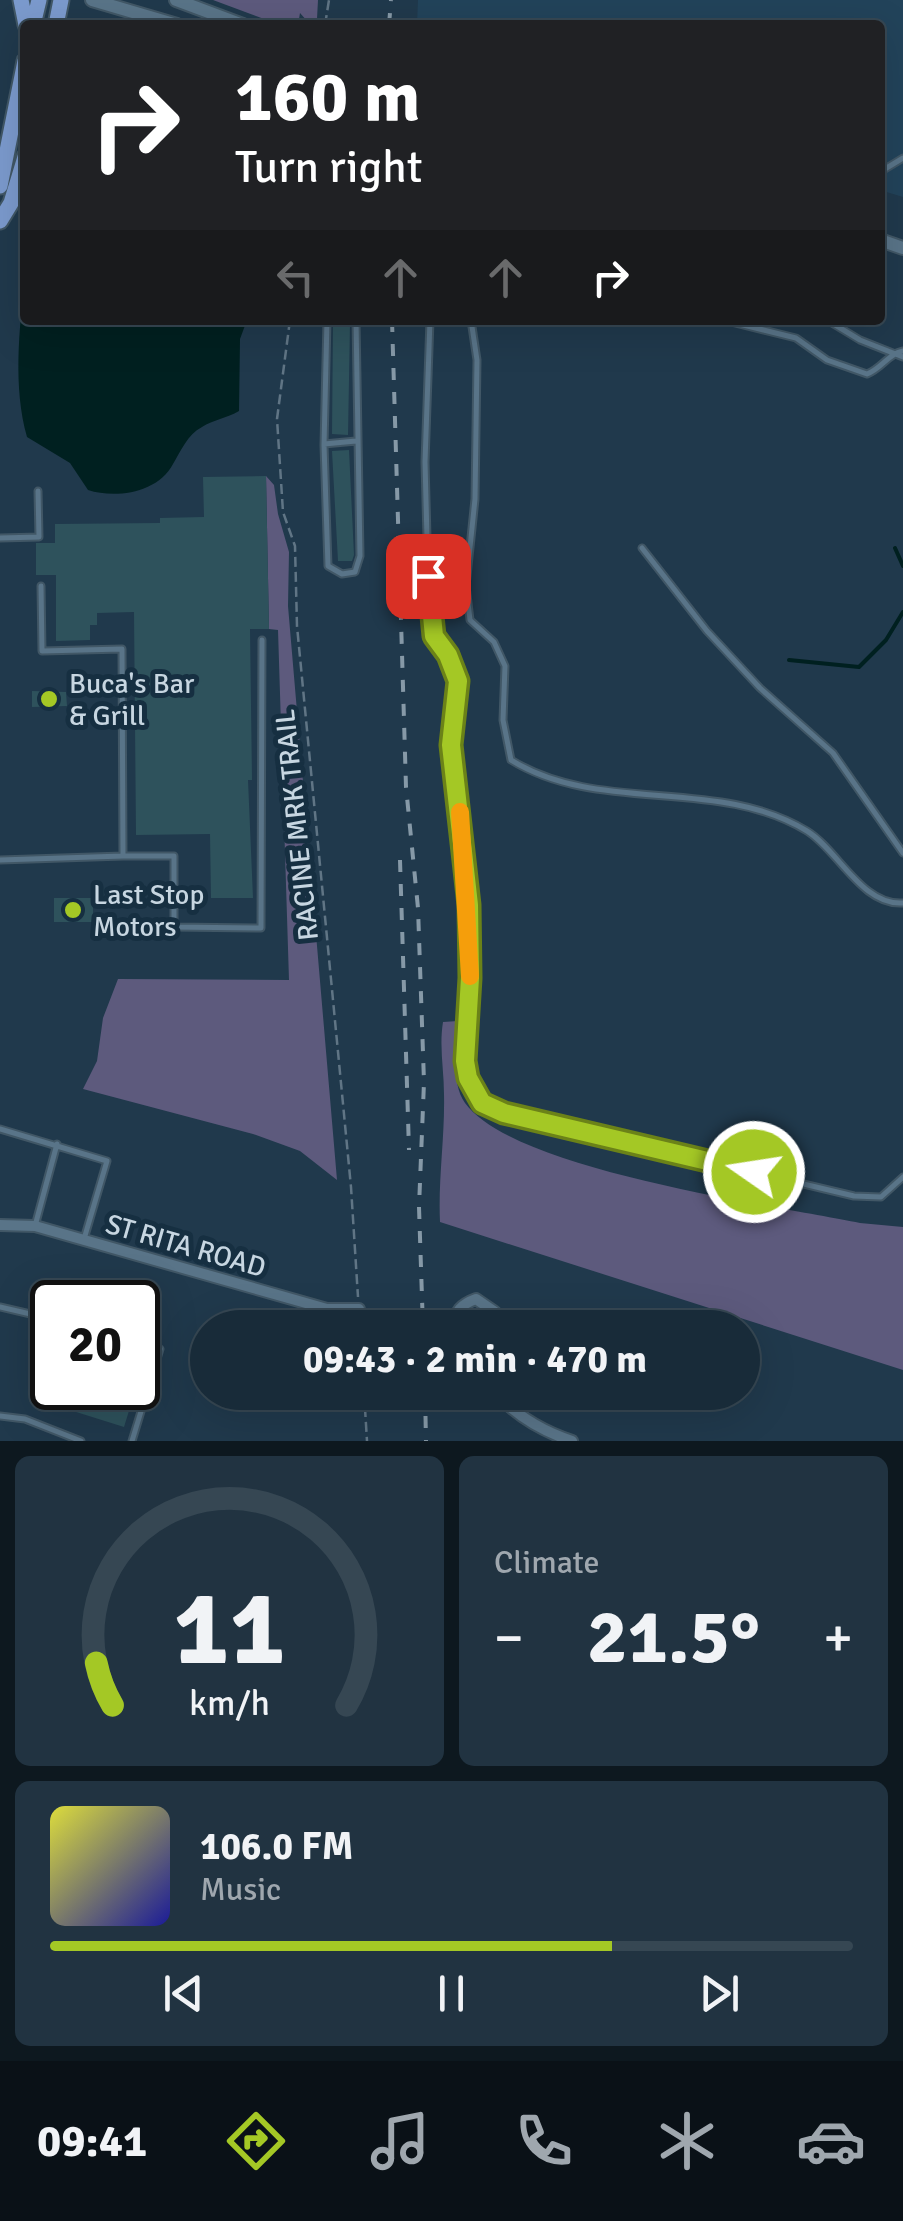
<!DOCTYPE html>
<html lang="en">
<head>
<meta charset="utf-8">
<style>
  body { margin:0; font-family:Signika,sans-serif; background:#213341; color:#f1f3f6; height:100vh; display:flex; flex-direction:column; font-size:38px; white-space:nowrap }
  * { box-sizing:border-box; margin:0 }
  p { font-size:32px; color:#9fa7ae }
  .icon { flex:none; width:55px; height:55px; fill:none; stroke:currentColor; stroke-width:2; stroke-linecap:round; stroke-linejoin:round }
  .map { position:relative; height:1441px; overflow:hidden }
  .sheet { display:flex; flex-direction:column; gap:15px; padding:15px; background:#0d181f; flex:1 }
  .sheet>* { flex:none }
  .banner { position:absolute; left:20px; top:20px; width:865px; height:305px; border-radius:10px; box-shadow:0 10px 40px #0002,0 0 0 2px #364753; background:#202124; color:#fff; overflow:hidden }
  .speed { position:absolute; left:30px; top:1280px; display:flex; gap:20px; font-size:50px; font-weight:700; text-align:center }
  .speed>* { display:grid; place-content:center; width:130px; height:130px; border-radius:50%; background:#182b39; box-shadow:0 10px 40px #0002,0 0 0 2px #364753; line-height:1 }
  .speed .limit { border:5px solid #111; border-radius:15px; background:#fff; color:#111 }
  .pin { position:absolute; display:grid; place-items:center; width:85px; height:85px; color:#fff; margin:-42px; border-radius:20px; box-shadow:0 5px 15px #0006 }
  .me { position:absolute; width:110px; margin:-55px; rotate:283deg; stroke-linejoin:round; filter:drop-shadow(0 0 8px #0008) }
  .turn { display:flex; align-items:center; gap:35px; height:210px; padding:0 50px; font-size:45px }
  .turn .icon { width:130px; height:130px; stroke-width:2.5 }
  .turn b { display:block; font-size:70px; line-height:85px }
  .lanes { display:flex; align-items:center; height:95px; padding:0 50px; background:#0003; justify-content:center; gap:50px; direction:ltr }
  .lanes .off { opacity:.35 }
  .big { font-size:75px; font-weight:700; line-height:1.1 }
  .sheet .tile { flex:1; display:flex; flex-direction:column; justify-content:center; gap:15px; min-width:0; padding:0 35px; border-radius:15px; background:#213341 }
  .sheet .dial { align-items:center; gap:0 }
  .dial svg { height:260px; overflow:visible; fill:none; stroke:#364753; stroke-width:7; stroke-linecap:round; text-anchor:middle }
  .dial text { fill:#f1f3f6; stroke:none }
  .song { display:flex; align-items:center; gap:30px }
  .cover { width:120px; height:120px; border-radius:15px; background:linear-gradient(135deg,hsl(60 70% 55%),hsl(240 70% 35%)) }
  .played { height:10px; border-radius:5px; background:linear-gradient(90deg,#a4c825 70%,#364753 70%) }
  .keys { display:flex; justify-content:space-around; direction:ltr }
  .heat { display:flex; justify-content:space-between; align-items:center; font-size:55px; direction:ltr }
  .sheet .tiles { flex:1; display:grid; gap:15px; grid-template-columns:1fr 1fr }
  .tile:last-child { grid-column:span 2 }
  .trip { position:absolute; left:190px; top:1310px; width:570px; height:100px; border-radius:50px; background:#182b39; box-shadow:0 10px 40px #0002,0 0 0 2px #364753; font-weight:700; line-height:100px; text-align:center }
  .menu { display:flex; height:160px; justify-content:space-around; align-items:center; background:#0a1117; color:#9fa7ae }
  .menu .icon { width:70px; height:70px }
  .menu .current { color:#a4c825 }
  .menu b { font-size:45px; color:#f1f3f6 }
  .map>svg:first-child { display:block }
  .built { fill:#22435a }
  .green { fill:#5d5a7d }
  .water { fill:#002020 }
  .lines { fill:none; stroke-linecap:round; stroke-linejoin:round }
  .stream { stroke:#002020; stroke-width:4 }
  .building { fill:#2e525c }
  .service-casing { stroke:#415766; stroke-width:9 }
  .minor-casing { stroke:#415766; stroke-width:14 }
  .tertiary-casing { stroke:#415766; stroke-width:16 }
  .primary-casing { stroke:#415766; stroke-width:19 }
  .path { stroke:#607585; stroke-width:2.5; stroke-dasharray:10 5; stroke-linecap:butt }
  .service { stroke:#597488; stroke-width:5 }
  .minor { stroke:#597488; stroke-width:10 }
  .tertiary { stroke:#597488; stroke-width:12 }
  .primary { stroke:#7b9acd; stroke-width:15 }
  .rail { stroke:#8699a7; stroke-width:4; stroke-dasharray:12 12; stroke-linecap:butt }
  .route-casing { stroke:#6b8218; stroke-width:25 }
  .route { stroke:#a4c825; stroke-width:18 }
  .slow { stroke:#f59e0b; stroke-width:18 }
  .poi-dot { fill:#a4c825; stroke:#162f41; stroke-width:4 }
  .labels { text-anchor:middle; stroke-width:10; stroke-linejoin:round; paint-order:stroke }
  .poi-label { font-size:28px; fill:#c7d6e1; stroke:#162f41; text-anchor:start }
  .street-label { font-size:28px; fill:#c7d6e1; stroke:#162f41 }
</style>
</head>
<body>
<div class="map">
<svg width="903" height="1441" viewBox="0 0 903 1441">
  <rect width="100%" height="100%" fill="#20394c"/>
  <path class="built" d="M418 0H903V197L880 190V25H417Z"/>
  <path class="green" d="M213 0H318L317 19 308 22 300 13 298 25H280Z
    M266 476 274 485 278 514 289 552 288 606 337 1180 300 1151 253 1134 83 1089 97 1061 103 1018 118 979 289 980 278 630 269 629Z
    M458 1021C457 1044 450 1082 465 1103 515 1171 773 1205 860 1223L903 1227V1370L440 1222C438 1179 445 1137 444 1094 444 1070 439 1047 443 1022Z"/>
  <path class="water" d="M25 278V320H247L240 339 239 411C227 418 213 420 202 427 187 435 181 451 173 464 158 493 115 499 88 490L70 463 27 437C13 387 19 330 25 278Z"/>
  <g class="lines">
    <path class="stream" d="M895 548 903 566
      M789 660 859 667 886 640 903 612"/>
  </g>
  <path class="building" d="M333 323 350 324 348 435 332 434Z
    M349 450 354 555 352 561H338L332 451Z
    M266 476 269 629H250L252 780H248L253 898H211L210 834 136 835 134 612 97 613V625H90V640L56 641V575H36V543H55V524L160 523V518L204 517 203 477Z
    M32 691 66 692 67 706 32 707Z
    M54 898H93V922H54Z
    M50 1351 52 1388H136L124 1427 38 1400Z"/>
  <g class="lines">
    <defs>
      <path id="service" d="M880 172 903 158
        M880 174V189
        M327 320 324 445 328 566 342 574 355 572 360 556 356 320
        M430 320 425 462 428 576 434 636 448 655 458 681 451 745 469 905 470 978 465 1061 468 1078 482 1103 504 1113 854 1196 881 1197 903 1177
        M471 320 477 360 475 499 466 586 470 620 494 642 505 666 503 720 511 760C600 815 717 776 807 831 838 850 862 906 903 903
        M723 320 796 338 827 360 867 374C882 368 888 354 903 351
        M827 320 860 340 903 357
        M324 444 356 441
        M0 538 39 537 38 491
        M642 548 707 631 760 688 833 753 903 853
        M123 856H174V927L261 928 262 640
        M0 860 123 856 122 649 42 651 41 586
        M0 1129 107 1161 84 1239
        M35 1226 57 1144
        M0 1307 52 1319
        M0 1416 25 1419 81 1441
        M132 1441 160 1349 138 1343"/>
      <path id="minor" d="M0 1225 35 1226 327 1309H359
        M454 1328C454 1311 462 1304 476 1299L495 1312 498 1328
        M495 1392C516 1416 542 1431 572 1441"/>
      <path id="tertiary" d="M92 0 177 25
        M176 0 243 25
        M880 240 903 248"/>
      <path id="primary" d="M21 0 26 25
        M33 25 39 0
        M56 25 61 0
        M0 186 25 61
        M0 221 11 203 25 157"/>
    </defs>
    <use href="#service" class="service-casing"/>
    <use href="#minor" class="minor-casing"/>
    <use href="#tertiary" class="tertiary-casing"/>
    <use href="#primary" class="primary-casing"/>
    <path class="path" d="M325 25 329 0
      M290 320 277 419 283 512 295 546 297 626 351 1187 358 1297
      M364 1392 367 1441"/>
    <use href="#service" class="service"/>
    <use href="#minor" class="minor"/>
    <use href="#tertiary" class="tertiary"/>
    <use href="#primary" class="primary"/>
    <path class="rail" d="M389 25 391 0
      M392 320 406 787 418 908 424 1082 419 1207 423 1328
      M400 860 409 1150
      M425 1392 426 1441"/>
  </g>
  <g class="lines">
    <defs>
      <path id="route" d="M428 576 434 636 448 655 458 681 451 745 469 905 470 978 465 1061 468 1078 482 1103 504 1113 754 1172"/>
    </defs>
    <use href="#route" class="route-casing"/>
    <use href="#route" class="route"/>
    <path class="slow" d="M460 812 470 976"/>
  </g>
  <g class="poi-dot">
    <circle cx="49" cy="699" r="10"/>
    <circle cx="73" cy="910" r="10"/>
  </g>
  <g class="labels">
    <g class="poi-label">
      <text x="69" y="693">Buca's Bar<tspan x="69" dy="32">&amp; Grill</tspan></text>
      <text x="93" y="904">Last Stop<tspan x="93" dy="32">Motors</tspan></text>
    </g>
    <g class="street-label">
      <text transform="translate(296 825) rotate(-96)" y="10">RACINE MRK TRAIL</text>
      <text transform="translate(186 1245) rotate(16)" y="10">ST RITA ROAD</text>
    </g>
  </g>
</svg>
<div class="speed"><div class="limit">20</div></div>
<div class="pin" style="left:428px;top:576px;background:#d93025"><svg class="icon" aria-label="arrive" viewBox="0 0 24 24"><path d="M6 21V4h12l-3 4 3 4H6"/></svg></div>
<svg class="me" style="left:754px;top:1172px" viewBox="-20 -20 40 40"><circle r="17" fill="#a4c825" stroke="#fff" stroke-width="3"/><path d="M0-11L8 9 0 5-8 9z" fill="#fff"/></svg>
<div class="trip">09:43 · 2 min · 470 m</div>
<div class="banner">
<div class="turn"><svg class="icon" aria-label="right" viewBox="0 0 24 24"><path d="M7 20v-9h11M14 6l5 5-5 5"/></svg><div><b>160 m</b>Turn right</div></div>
<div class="lanes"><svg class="icon off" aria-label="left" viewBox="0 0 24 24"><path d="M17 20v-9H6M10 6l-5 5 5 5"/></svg><svg class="icon off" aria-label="ahead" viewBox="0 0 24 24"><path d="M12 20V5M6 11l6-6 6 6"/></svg><svg class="icon off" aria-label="ahead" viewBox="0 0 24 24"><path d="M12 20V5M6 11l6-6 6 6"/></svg><svg class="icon" aria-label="right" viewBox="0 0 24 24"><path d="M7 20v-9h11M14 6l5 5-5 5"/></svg></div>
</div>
</div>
<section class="sheet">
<div class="tiles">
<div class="tile dial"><svg viewBox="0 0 100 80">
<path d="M14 69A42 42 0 1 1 86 69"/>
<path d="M14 69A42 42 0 0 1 9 56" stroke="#a4c825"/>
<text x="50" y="56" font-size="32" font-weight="700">11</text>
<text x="50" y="72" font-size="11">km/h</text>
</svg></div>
<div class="tile"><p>Climate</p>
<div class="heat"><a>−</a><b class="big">21.5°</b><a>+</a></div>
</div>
<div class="tile">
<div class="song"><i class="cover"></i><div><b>106.0 FM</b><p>Music</p></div></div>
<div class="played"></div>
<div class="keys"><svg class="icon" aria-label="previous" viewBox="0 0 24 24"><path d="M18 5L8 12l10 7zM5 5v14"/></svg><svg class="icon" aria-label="pause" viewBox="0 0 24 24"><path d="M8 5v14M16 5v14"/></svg><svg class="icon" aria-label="next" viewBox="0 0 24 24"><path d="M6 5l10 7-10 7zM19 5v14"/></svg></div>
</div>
</div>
</section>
<nav class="menu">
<b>09:41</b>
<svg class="icon current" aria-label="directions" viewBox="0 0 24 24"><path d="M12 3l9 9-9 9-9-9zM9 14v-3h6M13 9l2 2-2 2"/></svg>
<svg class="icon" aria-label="music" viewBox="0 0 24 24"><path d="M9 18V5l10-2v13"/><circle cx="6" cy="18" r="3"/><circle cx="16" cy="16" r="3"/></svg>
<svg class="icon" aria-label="phone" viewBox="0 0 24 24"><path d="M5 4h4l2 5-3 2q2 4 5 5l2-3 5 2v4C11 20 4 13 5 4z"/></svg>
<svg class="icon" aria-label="climate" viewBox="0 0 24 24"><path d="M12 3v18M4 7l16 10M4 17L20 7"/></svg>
<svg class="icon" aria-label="car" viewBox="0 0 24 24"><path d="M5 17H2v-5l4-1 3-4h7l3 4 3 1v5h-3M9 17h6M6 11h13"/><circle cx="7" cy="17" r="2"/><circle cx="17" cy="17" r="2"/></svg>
</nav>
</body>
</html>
